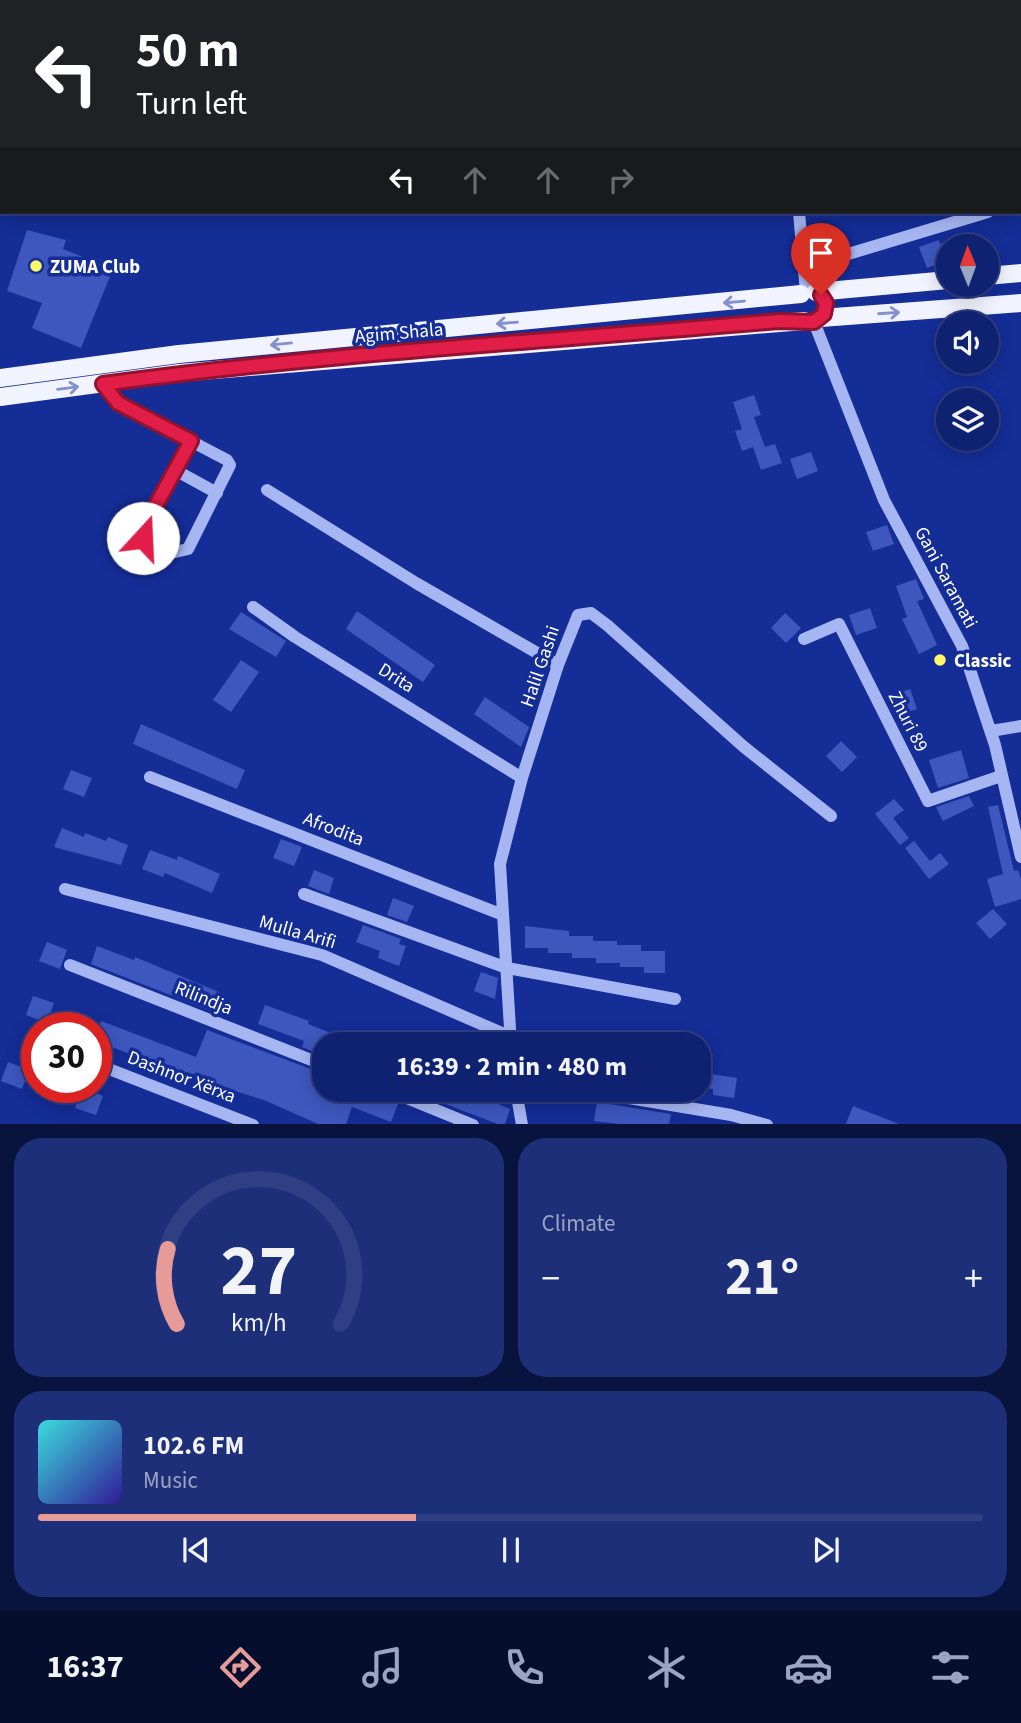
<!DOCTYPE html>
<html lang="en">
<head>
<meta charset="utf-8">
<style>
  body { margin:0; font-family:"Source Sans 3",sans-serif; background:#1d2f79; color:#f1f3f6; height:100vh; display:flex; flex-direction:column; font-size:26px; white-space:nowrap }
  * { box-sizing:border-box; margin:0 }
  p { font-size:23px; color:#9ba4c3 }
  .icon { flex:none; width:38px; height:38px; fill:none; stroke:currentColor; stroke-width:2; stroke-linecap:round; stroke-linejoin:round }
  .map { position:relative; height:1124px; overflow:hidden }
  .side { display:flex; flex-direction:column; gap:14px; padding:14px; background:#08133e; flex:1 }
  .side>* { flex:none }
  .hud { position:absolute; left:0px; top:0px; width:1022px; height:214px; box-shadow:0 4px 18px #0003,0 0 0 2px #2f3f84; background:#202124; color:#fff; overflow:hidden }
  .needle { width:46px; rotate:359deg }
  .controls { position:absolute; left:936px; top:234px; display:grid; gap:14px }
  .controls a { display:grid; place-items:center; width:63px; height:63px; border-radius:50%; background:#0f2271; box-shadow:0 4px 18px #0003,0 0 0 2px #2f3f84; font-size:35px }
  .speed { position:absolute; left:21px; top:1012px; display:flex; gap:14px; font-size:35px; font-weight:700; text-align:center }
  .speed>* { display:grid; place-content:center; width:91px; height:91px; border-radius:50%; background:#0f2271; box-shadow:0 4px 18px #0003,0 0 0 2px #2f3f84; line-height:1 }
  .speed .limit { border:10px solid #d22; background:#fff; color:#111 }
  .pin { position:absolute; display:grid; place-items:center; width:60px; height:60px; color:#fff; margin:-72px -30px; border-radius:50% 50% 50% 0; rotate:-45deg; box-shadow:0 0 7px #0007 }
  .pin .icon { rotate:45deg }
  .me { position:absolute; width:77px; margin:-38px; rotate:20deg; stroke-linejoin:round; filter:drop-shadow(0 0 5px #0008) }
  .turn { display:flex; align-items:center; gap:24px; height:147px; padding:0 21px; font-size:32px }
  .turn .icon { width:91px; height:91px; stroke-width:2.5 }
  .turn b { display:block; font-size:49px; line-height:60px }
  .lanes { display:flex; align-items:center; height:66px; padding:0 21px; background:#0003; justify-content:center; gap:35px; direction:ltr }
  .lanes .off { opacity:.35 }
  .big { font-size:52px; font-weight:700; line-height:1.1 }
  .side .tile { flex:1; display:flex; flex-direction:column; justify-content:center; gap:10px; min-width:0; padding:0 24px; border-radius:28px; background:#1d2f79 }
  .side .dial { align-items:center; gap:0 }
  .dial svg { height:182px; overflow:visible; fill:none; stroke:#2f3f84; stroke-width:7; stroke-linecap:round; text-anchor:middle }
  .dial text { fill:#f1f3f6; stroke:none }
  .song { display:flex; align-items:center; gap:21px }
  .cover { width:84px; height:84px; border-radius:10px; background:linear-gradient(135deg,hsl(180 70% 55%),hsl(250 70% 35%)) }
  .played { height:7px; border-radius:4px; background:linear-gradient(90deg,#e69b98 40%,#2f3f84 40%) }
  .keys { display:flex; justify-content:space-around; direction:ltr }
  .heat { display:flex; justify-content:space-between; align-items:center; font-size:38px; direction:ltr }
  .side .tiles { flex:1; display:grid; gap:14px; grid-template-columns:1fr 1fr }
  .tile:last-child { grid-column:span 2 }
  .trip { position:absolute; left:312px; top:1032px; width:399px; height:70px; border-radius:28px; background:#0f2271; box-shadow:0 4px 18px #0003,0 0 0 2px #2f3f84; font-weight:700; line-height:70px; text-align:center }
  .tabs { display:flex; height:112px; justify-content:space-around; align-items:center; background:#060e2d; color:#9ba4c3 }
  .tabs .icon { width:49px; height:49px }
  .tabs .active { color:#e69b98 }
  .tabs b { font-size:32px; color:#f1f3f6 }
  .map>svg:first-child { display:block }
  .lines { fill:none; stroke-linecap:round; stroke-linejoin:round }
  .stream { stroke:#98acf5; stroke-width:4.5 }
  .building { fill:#3d57bf }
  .minor { stroke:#a6b6f2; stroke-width:12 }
  .major { stroke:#f1f3ff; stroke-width:18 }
  .oneway { stroke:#8290cb }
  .route-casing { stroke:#92132f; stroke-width:18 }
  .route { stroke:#e11d48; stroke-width:12 }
  .poi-dot { fill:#fff967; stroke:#142d97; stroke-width:2.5 }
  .labels { text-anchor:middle; stroke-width:7; stroke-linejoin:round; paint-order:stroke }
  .poi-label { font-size:19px; font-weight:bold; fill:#fff; stroke:#142d97; text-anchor:start }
  .street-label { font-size:19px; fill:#fff; stroke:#142d97 }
</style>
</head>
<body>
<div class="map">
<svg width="1021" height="1125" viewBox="0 0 1021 1125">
  <rect width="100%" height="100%" fill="#142d97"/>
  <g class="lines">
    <path class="stream" d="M591 0 592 2
      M1020 156H1021"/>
  </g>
  <path class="building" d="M27 230 66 240 63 249 113 269 81 348 32 328 42 303 7 291Z
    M973 232 979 247H941L947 261 927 268 919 247 939 240 940 244Z
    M754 395 761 415 754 417 765 447 775 444 782 463 761 470 753 447 742 451 735 431 742 429 733 402Z
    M811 452 818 471 797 479 790 459Z
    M887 525 894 544 873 551 866 532Z
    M916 579 924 599 917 601 937 645 919 654 902 619 907 617 896 586Z
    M870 608 877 628 856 635 849 615Z
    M357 611 435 665 423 682 346 629Z
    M241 612 286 641 276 657 229 629Z
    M785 613 801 628 786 643 771 628Z
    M241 660 259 672 231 712 213 700Z
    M910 689 917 709 897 716 890 696Z
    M485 697 529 727 521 747 474 714Z
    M141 724 245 770 237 789 133 744Z
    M841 741 857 757 842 772 826 756Z
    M961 750 969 778 938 788 929 760Z
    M71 770 92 778 84 797 63 789Z
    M969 796 974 806 943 821 936 807Z
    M894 799 904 810 893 818 909 838 900 845 875 814Z
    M998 805 1014 871 1018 870 1021 879V899L995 907 987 879 1003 874 988 807Z
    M62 828 84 837 85 833 106 841 108 837 128 845 121 865 54 847Z
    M281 839 302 847 294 866 273 858Z
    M914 841 930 861 940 853 949 864 929 879 905 848Z
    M150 850 177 860 178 856 220 874 212 893 165 873 163 877 142 869Z
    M314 870 334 878 329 894 308 886Z
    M393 898 414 906 407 922 387 915Z
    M993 909 1007 924 990 939 976 923Z
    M363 925 401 939 399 944 406 946 399 966 378 958 380 951 356 942Z
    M525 926 569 931V936H593V941H617V945H641V951H665V973H644V967H620V963H596V958H572V953H548V948H525Z
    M47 942 67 950 60 969 39 961Z
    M97 946 134 960 135 957 221 993 214 1012 91 964Z
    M481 972 498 978 495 999 474 991Z
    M33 996 54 1003 47 1023 26 1015Z
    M265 1005 309 1021 308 1024 331 1033 322 1055 302 1047 304 1041 258 1024Z
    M101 1021 196 1057 207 1030 324 1074V1090H367L398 1104 391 1122 352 1107 346 1124H318L264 1100 196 1079 96 1041Z
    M635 1031H656V1045H635Z
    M8 1062 29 1070 22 1089 1 1081Z
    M698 1072 737 1078 734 1098 713 1095V1089L698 1087Z
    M83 1088 103 1096 96 1115 75 1108Z
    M436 1090H464L510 1109 505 1124H498L432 1099Z
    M597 1102 671 1114 669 1124H620L594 1121Z
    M853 1106 899 1124H846Z"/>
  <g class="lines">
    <path class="minor" d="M776 0 777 2
      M1020 50H1021
      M799 212 806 292
      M805 267 988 212
      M814 322 884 500 962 646 995 745 1021 857
      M103 384 118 403 227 460 230 465 188 549 175 552 143 538 142 534 191 441
      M175 470 217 493
      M267 490 416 583 558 665
      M253 607 295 637 522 778
      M804 639 839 624 928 801 1001 776
      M991 731 1021 726
      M150 777 503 915
      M65 889 322 955 511 1037
      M304 894 507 968 675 999
      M70 965 324 1065
      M511 1045 500 864 522 778 558 665 578 615 591 613 607 625 744 747 831 816
      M96 1064 253 1125
      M387 1090 473 1125
      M516 1090 522 1125
      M581 1090 731 1115 767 1125"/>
    <path class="major" d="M987 276 1021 273
      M816 292 948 280
      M821 318 1021 303
      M0 378 179 354 801 294
      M0 397 179 373 804 321"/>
  </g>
  <defs><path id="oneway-shaft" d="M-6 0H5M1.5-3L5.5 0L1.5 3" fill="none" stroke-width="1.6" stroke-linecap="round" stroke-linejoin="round" transform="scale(1.75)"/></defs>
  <g class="oneway">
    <use href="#oneway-shaft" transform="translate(734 302) rotate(175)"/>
    <use href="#oneway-shaft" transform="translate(889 313) rotate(-4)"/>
    <use href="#oneway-shaft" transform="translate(507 323) rotate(175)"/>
    <use href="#oneway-shaft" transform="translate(281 344) rotate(174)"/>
    <use href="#oneway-shaft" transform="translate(68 388) rotate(-7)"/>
  </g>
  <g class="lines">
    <defs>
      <path id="route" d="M143 538 144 527 191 441 118 403 103 384C326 353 553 341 778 321L814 322 824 314 826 303 821 295"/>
    </defs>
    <use href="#route" class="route-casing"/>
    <use href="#route" class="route"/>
  </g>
  <g class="poi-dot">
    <circle cx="36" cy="266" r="7"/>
    <circle cx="940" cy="660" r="7"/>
  </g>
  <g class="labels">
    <g class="poi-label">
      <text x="50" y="273">ZUMA Club</text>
      <text x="954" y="667">Classic</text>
    </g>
    <g class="street-label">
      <text transform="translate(399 332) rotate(-5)" y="7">Agim Shala</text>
      <text transform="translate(947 577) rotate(62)" y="7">Gani Saramati</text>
      <text transform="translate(539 666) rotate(-71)" y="7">Halil Gashi</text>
      <text transform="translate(397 677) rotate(32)" y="7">Drita</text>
      <text transform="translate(909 721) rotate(63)" y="7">Zhuri 89</text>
      <text transform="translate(334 828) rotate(21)" y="7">Afrodita</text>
      <text transform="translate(298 931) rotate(16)" y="7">Mulla Arifi</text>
      <text transform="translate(204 997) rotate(22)" y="7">Rilindja</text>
      <text transform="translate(182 1076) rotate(21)" y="7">Dashnor Xërxa</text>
    </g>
  </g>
</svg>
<div class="controls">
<a><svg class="needle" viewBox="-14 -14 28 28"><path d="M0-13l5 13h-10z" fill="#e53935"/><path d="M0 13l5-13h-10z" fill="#9ba4c3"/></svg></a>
<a><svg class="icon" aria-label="sound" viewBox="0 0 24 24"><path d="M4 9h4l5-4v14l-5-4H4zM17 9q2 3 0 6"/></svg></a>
<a><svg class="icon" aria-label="layers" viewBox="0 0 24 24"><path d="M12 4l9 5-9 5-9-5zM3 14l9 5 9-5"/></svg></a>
</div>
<div class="speed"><div class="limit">30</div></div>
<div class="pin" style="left:821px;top:295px;background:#d93025"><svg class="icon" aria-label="arrive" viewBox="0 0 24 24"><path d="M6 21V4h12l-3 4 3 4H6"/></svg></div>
<svg class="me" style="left:143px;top:538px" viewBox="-20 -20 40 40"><circle r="19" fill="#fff"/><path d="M0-13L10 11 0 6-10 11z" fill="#e11d48"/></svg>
<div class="trip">16:39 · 2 min · 480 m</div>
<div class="hud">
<div class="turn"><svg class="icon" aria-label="left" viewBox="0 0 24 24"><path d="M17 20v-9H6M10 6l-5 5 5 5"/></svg><div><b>50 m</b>Turn left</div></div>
<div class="lanes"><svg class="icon" aria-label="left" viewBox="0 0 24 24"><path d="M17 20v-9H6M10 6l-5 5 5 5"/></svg><svg class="icon off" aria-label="ahead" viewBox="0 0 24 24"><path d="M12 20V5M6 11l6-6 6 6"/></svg><svg class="icon off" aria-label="ahead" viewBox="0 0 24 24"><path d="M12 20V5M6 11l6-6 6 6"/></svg><svg class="icon off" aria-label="right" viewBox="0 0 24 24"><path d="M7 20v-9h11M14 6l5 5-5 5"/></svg></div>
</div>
</div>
<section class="side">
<div class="tiles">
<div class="tile dial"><svg viewBox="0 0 100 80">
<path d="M14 69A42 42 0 1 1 86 69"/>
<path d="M14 69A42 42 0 0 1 10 36" stroke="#e69b98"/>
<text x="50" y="56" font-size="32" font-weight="700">27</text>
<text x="50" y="72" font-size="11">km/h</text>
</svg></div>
<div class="tile"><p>Climate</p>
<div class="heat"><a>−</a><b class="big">21°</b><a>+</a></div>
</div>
<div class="tile">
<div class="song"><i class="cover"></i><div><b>102.6 FM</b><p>Music</p></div></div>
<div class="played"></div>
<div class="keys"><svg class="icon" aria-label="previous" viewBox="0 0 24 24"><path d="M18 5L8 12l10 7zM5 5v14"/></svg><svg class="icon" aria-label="pause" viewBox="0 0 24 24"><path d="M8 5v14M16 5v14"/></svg><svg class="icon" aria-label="next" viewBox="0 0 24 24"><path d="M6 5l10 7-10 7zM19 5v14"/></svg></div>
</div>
</div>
</section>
<nav class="tabs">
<b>16:37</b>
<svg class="icon active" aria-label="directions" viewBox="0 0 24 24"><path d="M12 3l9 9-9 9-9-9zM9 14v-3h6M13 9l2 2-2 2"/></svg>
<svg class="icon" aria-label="music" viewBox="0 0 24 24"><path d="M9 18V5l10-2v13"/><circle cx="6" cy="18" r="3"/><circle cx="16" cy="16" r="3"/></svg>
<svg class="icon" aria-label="phone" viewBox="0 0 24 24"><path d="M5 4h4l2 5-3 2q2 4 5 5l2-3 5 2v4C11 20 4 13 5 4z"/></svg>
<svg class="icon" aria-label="climate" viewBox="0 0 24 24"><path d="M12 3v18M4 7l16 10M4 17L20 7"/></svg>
<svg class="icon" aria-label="car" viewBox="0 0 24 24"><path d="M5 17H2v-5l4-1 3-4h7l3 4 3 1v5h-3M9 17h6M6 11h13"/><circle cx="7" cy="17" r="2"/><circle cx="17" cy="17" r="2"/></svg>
<svg class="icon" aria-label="filters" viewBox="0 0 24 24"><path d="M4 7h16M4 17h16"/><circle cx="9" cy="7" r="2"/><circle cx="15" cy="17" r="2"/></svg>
</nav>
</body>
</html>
